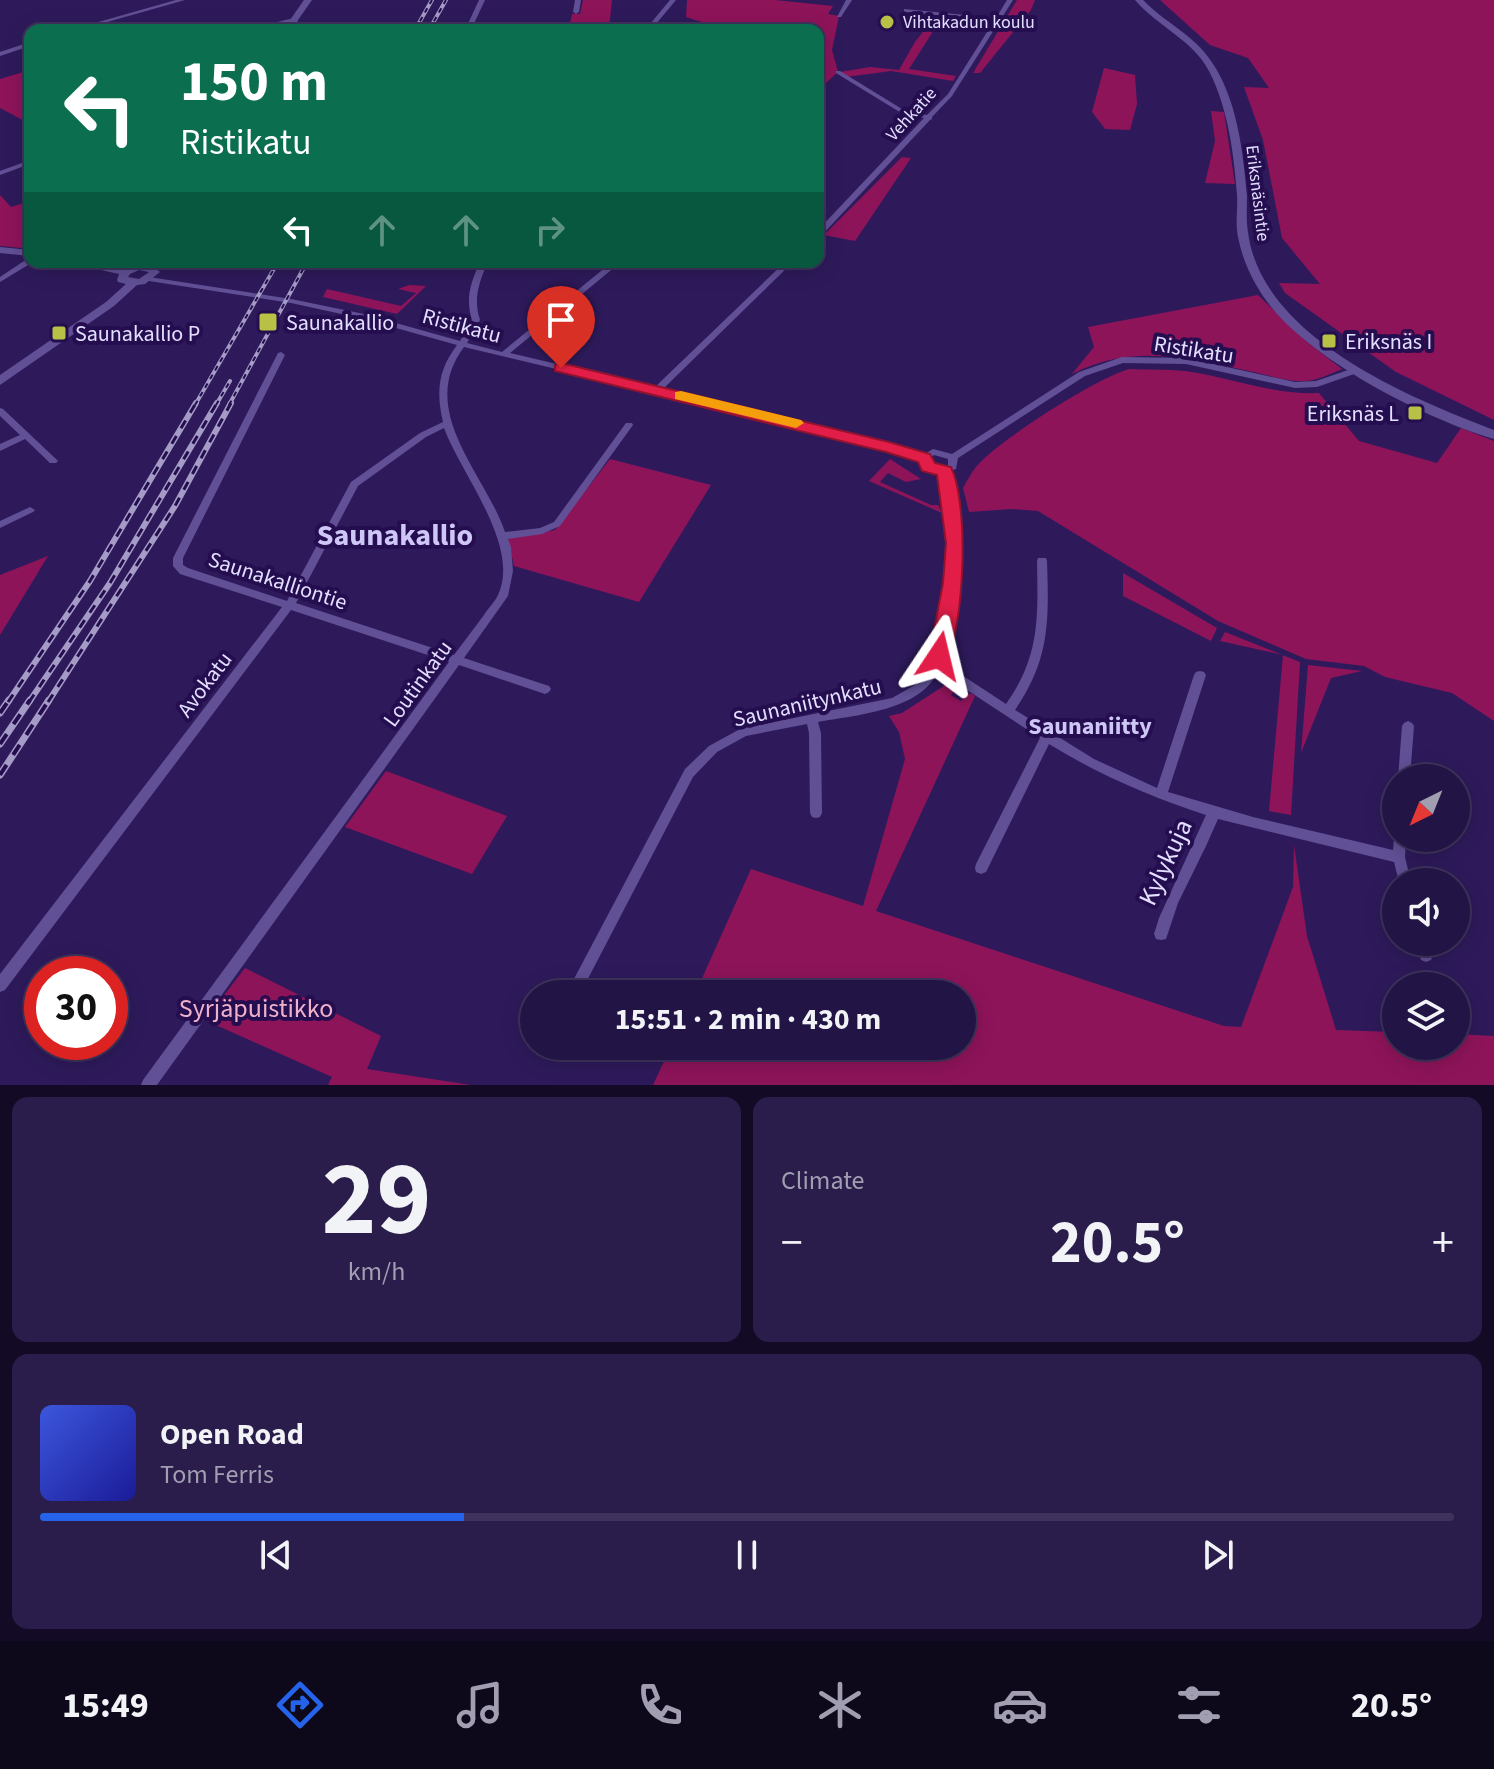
<!DOCTYPE html>
<html lang="en">
<head>
<meta charset="utf-8">
<style>
  body { margin:0; font-family:"Source Sans 3",sans-serif; background:#2a1d4b; color:#f1f3f6; height:100vh; display:flex; flex-direction:column; font-size:30px; white-space:nowrap }
  * { box-sizing:border-box; margin:0 }
  p { font-size:26px; color:#a29eb2 }
  .icon { flex:none; width:44px; height:44px; fill:none; stroke:currentColor; stroke-width:2; stroke-linecap:round; stroke-linejoin:round }
  .map { position:relative; height:1085px; overflow:hidden }
  .panel { display:flex; flex-direction:column; gap:12px; padding:12px; background:#130b25; flex:1 }
  .panel>* { flex:none }
  .banner { position:absolute; left:24px; top:24px; width:800px; height:244px; border-radius:16px; box-shadow:0 4px 20px #0003,0 0 0 2px #3f335d; background:#0b6e4f; color:#fff; overflow:hidden }
  .needle { width:52px; rotate:223deg }
  .fabs { position:absolute; left:1382px; top:764px; display:grid; gap:16px }
  .fabs a { display:grid; place-items:center; width:88px; height:88px; border-radius:50%; background:#221444; box-shadow:0 4px 20px #0003,0 0 0 2px #3f335d; font-size:40px }
  .speed { position:absolute; left:24px; top:956px; display:flex; gap:16px; font-size:40px; font-weight:700; text-align:center }
  .speed>* { display:grid; place-content:center; width:104px; height:104px; border-radius:50%; background:#221444; box-shadow:0 4px 20px #0003,0 0 0 2px #3f335d; line-height:1 }
  .speed .limit { border:12px solid #d22; background:#fff; color:#111 }
  .pin { position:absolute; display:grid; place-items:center; width:68px; height:68px; color:#fff; margin:-82px -34px; border-radius:50% 50% 50% 0; rotate:-45deg; box-shadow:0 0 8px #0007 }
  .pin .icon { rotate:45deg }
  .me { position:absolute; width:88px; margin:-44px; rotate:10deg; stroke-linejoin:round; filter:drop-shadow(0 0 6px #0008) }
  .turn { display:flex; align-items:center; gap:28px; height:168px; padding:0 24px; font-size:36px }
  .turn .icon { width:104px; height:104px; stroke-width:2.5 }
  .turn b { display:block; font-size:56px; line-height:68px }
  .lanes { display:flex; align-items:center; height:76px; padding:0 24px; background:#0003; justify-content:center; gap:40px; direction:ltr }
  .lanes .off { opacity:.35 }
  .big { font-size:60px; font-weight:700; line-height:1.1 }
  .panel .widget { flex:1; display:flex; flex-direction:column; justify-content:center; gap:12px; min-width:0; padding:0 28px; border-radius:16px; background:#2a1d4b }
  .panel .dial { align-items:center; gap:0 }
  .dial b { font-size:104px; line-height:1 }
  .song { display:flex; align-items:center; gap:24px }
  .cover { width:96px; height:96px; border-radius:12px; background:linear-gradient(135deg,hsl(230 70% 55%),hsl(240 70% 35%)) }
  .played { height:8px; border-radius:4px; background:linear-gradient(90deg,#2563eb 30%,#3f335d 30%) }
  .keys { display:flex; justify-content:space-around; direction:ltr }
  .heat { display:flex; justify-content:space-between; align-items:center; font-size:44px; direction:ltr }
  .panel .tiles { flex:1; display:grid; gap:12px; grid-template-columns:1fr 1fr }
  .widget:last-child { grid-column:span 2 }
  .trip { position:absolute; left:520px; top:980px; width:456px; height:80px; border-radius:40px; background:#221444; box-shadow:0 4px 20px #0003,0 0 0 2px #3f335d; font-weight:700; line-height:80px; text-align:center }
  .dock { display:flex; height:128px; justify-content:space-around; align-items:center; background:#0e081b; color:#a29eb2 }
  .dock .icon { width:56px; height:56px }
  .dock .current { color:#2563eb }
  .dock b { font-size:36px; color:#f1f3f6 }
  .map>svg:first-child { display:block }
  .green { fill:#8e145a }
  .lines { fill:none; stroke-linecap:round; stroke-linejoin:round }
  .street { fill:#615096; fill-rule:evenodd }
  .secondary { fill:#615096; fill-rule:evenodd }
  .rail-far2-casing { stroke:#a59bc7; stroke-width:4 }
  .rail-far1-casing { stroke:#a59bc7; stroke-width:6 }
  .rail-casing { stroke:#a59bc7; stroke-width:7 }
  .rail-far2 { stroke:#250e4f; stroke-width:2; stroke-dasharray:5; stroke-linecap:butt }
  .rail-far1 { stroke:#250e4f; stroke-width:3; stroke-dasharray:9; stroke-linecap:butt }
  .rail { stroke:#250e4f; stroke-width:4; stroke-dasharray:12; stroke-linecap:butt }
  .route { fill:#e11d48; stroke:#92132f; stroke-width:2 }
  .slow { fill:#f59e0b }
  .poi-dot { fill:#b9c046; stroke:#250e4f; stroke-width:3 }
  .labels { text-anchor:middle; stroke-width:8; stroke-linejoin:round; paint-order:stroke }
  .far-poi-label { font-size:18px; fill:#e3dfff; stroke:#250e4f; text-anchor:start }
  .far-street-label { font-size:18px; fill:#e3dfff; stroke:#250e4f }
  .poi-label { font-size:22px; fill:#e3dfff; stroke:#250e4f; text-anchor:start }
  .street-label { font-size:22px; fill:#e3dfff; stroke:#250e4f }
  .neighbourhood-label { font-size:24px; font-weight:bold; fill:#cec6f6; stroke:#250e4f }
  .near-street-label { font-size:26px; fill:#e3dfff; stroke:#250e4f }
  .near-park-label { font-size:26px; fill:#efb1ca; stroke:#250e4f }
  .district-label { font-size:30px; font-weight:bold; fill:#cec6f6; stroke:#250e4f }
</style>
</head>
<body>
<div class="map">
<svg width="1494" height="1085" viewBox="0 0 1494 1085">
  <rect width="100%" height="100%" fill="#2e1a5b"/>
  <path class="green" d="M583 0H612L609 28 543 30 548 23H570L572 14H580Z
    M687 0H775L833 6 828 14 839 16 832 50 838 72 818 90V30C772 30 729 33 686 17Z
    M1017 0H1035L1031 10 980 73H973Z
    M1160 0H1494V420L1396 372 1285 293 1279 283 1320 284 1282 238 1263 140 1244 87 1269 88 1248 58 1210 45Z
    M938 13 944 14 909 69 956 76 953 81 891 71 846 77 840 72 870 67 899 70 915 42Z
    M1104 68 1135 75 1137 104 1130 130 1105 129 1092 112Z
    M30 70V124L0 108V79Z
    M1211 111 1224 112 1235 184 1205 183 1215 141Z
    M902 157 911 158 855 241 824 235Z
    M0 195 11 207 30 201V242L21 248 0 246Z
    M409 285 426 286 397 314 323 297 327 289 401 306 416 293 398 289Z
    M1258 295 1306 341 1342 369C1332 373 1322 378 1313 380 1295 384 1275 377 1258 373 1192 359 1135 342 1072 374L1094 347 1088 327Z
    M1129 369C1147 370 1166 369 1185 371 1230 377 1272 395 1319 393L1359 441 1437 463 1461 428 1494 441V721L1452 693 1385 677 1364 666 1306 659 1218 621 1038 511 1011 509 969 512 963 488C967 481 971 473 976 467 997 441 1097 378 1129 369Z
    M610 459 711 485 639 602 514 566 508 539 555 530Z
    M890 459 921 479 906 482 888 473 880 482 931 505H938L942 513 869 481Z
    M48 556 0 635V575Z
    M1123 573 1217 628 1211 641 1123 596Z
    M1225 632 1300 662 1291 815 1269 811 1283 655 1220 641Z
    M1308 665 1362 671 1331 678 1301 753Z
    M953 680 961 685 951 695 961 701 970 693 975 696 876 911 1224 1026 1241 1027 1293 887 1294 845 1307 936 1336 1030 1396 1032V1046H1456V1034L1494 1036V1085H653L671 1046H962V994H695L751 869 863 906 905 759 899 732 889 716 902 713Z
    M386 771 507 816 472 874 345 827Z
    M245 968 381 1036 367 1069 471 1085H328L332 1077 205 1020Z"/>
  <g class="lines">
    <path class="street" d="M176 0H185L79 30H70Z
      M479 0H485L471 30H465Z
      M575 0H581L579 12 576 14 573 12Z
      M670 0H676L651 30H645Z
      M846 0H852L841 17H837Z
      M1007 0H1013L1001 19 1002 20 999 22 952 96 932 117V119L930 120 821 236H818V230L924 118 898 111 836 73V71H840L902 109 927 115 948 94 994 21 906 12 904 11V9L996 18Z
      M294 18 297 20 296 21 254 30H243Z
      M30 42V46L0 56V52Z
      M30 160V164L0 175V171Z
      M27 259H30V262H33L0 282V277Z
      M480 262H488C479 282 473 299 480 320L467 343 502 352 612 262H621L510 353 655 387 785 262H793L663 389 796 420 923 455 933 449 952 454 1079 372 1122 357 1186 358 1295 382 1316 381 1354 368H1360V372L1317 387 1295 388 1186 364 1123 363 1085 376 958 458 956 469 950 471 961 543 958 583 945 656 942 662 1006 704C1040 656 1038 618 1037 561L1038 558H1046L1047 561C1049 621 1050 659 1015 710L1094 759 1157 788 1194 675 1196 672 1200 671 1204 672 1206 675 1168 792 1253 817 1393 850 1394 838 1396 834V838H1406L1405 857 1411 882H1399L1394 862 1218 819 1206 846 1178 903 1166 939 1161 940 1156 939 1154 934 1159 918 1206 815C1151 797 1099 775 1049 744L986 872 981 874 976 872 975 868 976 864 1040 738 938 671C921 711 855 715 818 722L821 733 822 813 820 817 816 818 812 817 810 813 809 733 807 724 746 736 717 752 693 777 580 994H566L685 769 709 746 740 729 892 698 915 685 926 674 933 656 948 583 951 543 941 474 925 469 920 460 795 426 464 347C416 411 485 473 505 532L540 528 554 522 626 423H632L633 425 560 526 542 534 508 539 511 547 513 571 508 596 464 658 549 686 551 689 549 692 545 694 459 665 157 1085H141L143 1080 449 662 291 610 5 990 0 992V974L282 607 180 574 173 566V558L278 353 281 352 285 355 183 558V565L188 568 287 601 351 482 420 433 443 422C436 392 438 370 457 345L360 318 291 303 149 281 145 279 149 277 291 299 364 314 460 341 472 320C465 298 471 282 480 262ZM444 428C461 474 521 546 498 595 495 602 488 608 484 615 474 628 464 642 454 655L296 603 358 486 426 437ZM934 455 948 459V465L940 468 932 465 929 459Z
      M0 408 3 409 56 459 58 461 56 463H50L25 439 0 451V444L20 435 0 416Z
      M30 507 35 510 33 512 0 528V521Z
      M1408 721 1412 723 1414 726 1410 778H1398L1402 726 1404 723Z
      M1415 942H1429L1433 955 1431 960 1426 962 1421 960Z"/>
    <path class="secondary" d="M304 0H312L298 20 295 30H287L290 20Z
      M1135 0H1143C1164 22 1194 35 1211 61 1237 98 1243 151 1247 196 1247 208 1246 220 1248 232 1261 337 1408 397 1494 430V439C1426 419 1317 363 1272 308 1255 287 1243 263 1238 237 1235 223 1238 208 1237 195 1234 154 1228 108 1209 71 1193 40 1157 26 1135 0Z
      M0 247 30 250V256L0 253Z
      M73 262H93L124 269 137 264H150L160 272 145 284 137 285 114 306 0 385V375L106 302 126 284 118 282 117 280 119 274 74 264ZM139 270 149 272 139 279 128 277 130 274Z"/>
    <defs>
      <path id="rail-far2" d="M415 30 432 0
        M429 30 446 0
        M195 405 278 262
        M216 405 230 381
        M229 405 307 262"/>
      <path id="rail-far1" d="M8 702 90 581 196 403
        M29 702 110 583 217 403
        M48 702 175 506 231 403"/>
      <path id="rail" d="M0 713 9 700
        M0 744 30 700
        M0 775 49 700"/>
    </defs>
    <use href="#rail-far2" class="rail-far2-casing"/>
    <use href="#rail-far1" class="rail-far1-casing"/>
    <use href="#rail" class="rail-casing"/>
    <use href="#rail-far2" class="rail-far2"/>
    <use href="#rail-far1" class="rail-far1"/>
    <use href="#rail" class="rail"/>
  </g>
  <path class="route" d="M561 363 889 442 930 454 935 463 951 467C969 504 965 624 946 661H932L929 656 943 583 946 543 937 475 922 471 918 462 886 452 555 371V365Z"/>
  <path class="slow" d="M681 391 801 420 804 423 796 428 675 399V392Z"/>
  <g class="poi-dot">
    <circle cx="887" cy="22" r="8"/>
    <rect x="258" y="312" width="20" height="20" rx="4"/>
    <rect x="51" y="325" width="16" height="16" rx="4"/>
    <rect x="1321" y="333" width="16" height="16" rx="4"/>
    <rect x="1407" y="405" width="16" height="16" rx="4"/>
  </g>
  <g class="labels">
    <g class="far-poi-label">
      <text x="903" y="28">Vihtakadun koulu</text>
    </g>
    <g class="far-street-label">
      <text transform="translate(911 114) rotate(-48)" y="6">Vehkatie</text>
      <text transform="translate(1258 193) rotate(83)" y="6">Eriksnäsintie</text>
    </g>
    <g class="poi-label">
      <text x="286" y="330">Saunakallio</text>
      <text x="75" y="341">Saunakallio P</text>
      <text x="1345" y="349">Eriksnäs I</text>
      <text x="1399" y="421" text-anchor="end">Eriksnäs L</text>
    </g>
    <g class="street-label">
      <text transform="translate(462 325) rotate(15)" y="8">Ristikatu</text>
      <text transform="translate(1194 349) rotate(9)" y="8">Ristikatu</text>
      <text transform="translate(278 580) rotate(18)" y="8">Saunakalliontie</text>
      <text transform="translate(417 683) rotate(-54)" y="8">Loutinkatu</text>
      <text transform="translate(204 684) rotate(-53)" y="8">Avokatu</text>
      <text transform="translate(807 702) rotate(-13)" y="8">Saunaniitynkatu</text>
    </g>
    <g class="neighbourhood-label">
      <text x="1090" y="734">Saunaniitty</text>
    </g>
    <g class="near-street-label">
      <text transform="translate(1165 862) rotate(-65)" y="9">Kylykuja</text>
    </g>
    <g class="near-park-label">
      <text x="256" y="1017">Syrjäpuistikko</text>
    </g>
    <g class="district-label">
      <text x="395" y="545">Saunakallio</text>
    </g>
  </g>
</svg>
<div class="fabs">
<a><svg class="needle" viewBox="-14 -14 28 28"><path d="M0-13l5 13h-10z" fill="#e53935"/><path d="M0 13l5-13h-10z" fill="#a29eb2"/></svg></a>
<a><svg class="icon" aria-label="sound" viewBox="0 0 24 24"><path d="M4 9h4l5-4v14l-5-4H4zM17 9q2 3 0 6"/></svg></a>
<a><svg class="icon" aria-label="layers" viewBox="0 0 24 24"><path d="M12 4l9 5-9 5-9-5zM3 14l9 5 9-5"/></svg></a>
</div>
<div class="speed"><div class="limit">30</div></div>
<div class="pin" style="left:561px;top:368px;background:#d93025"><svg class="icon" aria-label="arrive" viewBox="0 0 24 24"><path d="M6 21V4h12l-3 4 3 4H6"/></svg></div>
<svg class="me" style="left:939px;top:656px" viewBox="-20 -20 40 40"><path d="M0-17L14 15 0 8-14 15z" fill="#e11d48" stroke="#fff" stroke-width="4"/></svg>
<div class="trip">15:51 · 2 min · 430 m</div>
<div class="banner">
<div class="turn"><svg class="icon" aria-label="left" viewBox="0 0 24 24"><path d="M17 20v-9H6M10 6l-5 5 5 5"/></svg><div><b>150 m</b>Ristikatu</div></div>
<div class="lanes"><svg class="icon" aria-label="left" viewBox="0 0 24 24"><path d="M17 20v-9H6M10 6l-5 5 5 5"/></svg><svg class="icon off" aria-label="ahead" viewBox="0 0 24 24"><path d="M12 20V5M6 11l6-6 6 6"/></svg><svg class="icon off" aria-label="ahead" viewBox="0 0 24 24"><path d="M12 20V5M6 11l6-6 6 6"/></svg><svg class="icon off" aria-label="right" viewBox="0 0 24 24"><path d="M7 20v-9h11M14 6l5 5-5 5"/></svg></div>
</div>
</div>
<section class="panel">
<div class="tiles">
<div class="widget dial"><b>29</b><p>km/h</p></div>
<div class="widget"><p>Climate</p>
<div class="heat"><a>−</a><b class="big">20.5°</b><a>+</a></div>
</div>
<div class="widget">
<div class="song"><i class="cover"></i><div><b>Open Road</b><p>Tom Ferris</p></div></div>
<div class="played"></div>
<div class="keys"><svg class="icon" aria-label="previous" viewBox="0 0 24 24"><path d="M18 5L8 12l10 7zM5 5v14"/></svg><svg class="icon" aria-label="pause" viewBox="0 0 24 24"><path d="M8 5v14M16 5v14"/></svg><svg class="icon" aria-label="next" viewBox="0 0 24 24"><path d="M6 5l10 7-10 7zM19 5v14"/></svg></div>
</div>
</div>
</section>
<nav class="dock">
<b>15:49</b>
<svg class="icon current" aria-label="directions" viewBox="0 0 24 24"><path d="M12 3l9 9-9 9-9-9zM9 14v-3h6M13 9l2 2-2 2"/></svg>
<svg class="icon" aria-label="music" viewBox="0 0 24 24"><path d="M9 18V5l10-2v13"/><circle cx="6" cy="18" r="3"/><circle cx="16" cy="16" r="3"/></svg>
<svg class="icon" aria-label="phone" viewBox="0 0 24 24"><path d="M5 4h4l2 5-3 2q2 4 5 5l2-3 5 2v4C11 20 4 13 5 4z"/></svg>
<svg class="icon" aria-label="climate" viewBox="0 0 24 24"><path d="M12 3v18M4 7l16 10M4 17L20 7"/></svg>
<svg class="icon" aria-label="car" viewBox="0 0 24 24"><path d="M5 17H2v-5l4-1 3-4h7l3 4 3 1v5h-3M9 17h6M6 11h13"/><circle cx="7" cy="17" r="2"/><circle cx="17" cy="17" r="2"/></svg>
<svg class="icon" aria-label="filters" viewBox="0 0 24 24"><path d="M4 7h16M4 17h16"/><circle cx="9" cy="7" r="2"/><circle cx="15" cy="17" r="2"/></svg>
<b>20.5°</b>
</nav>
</body>
</html>
